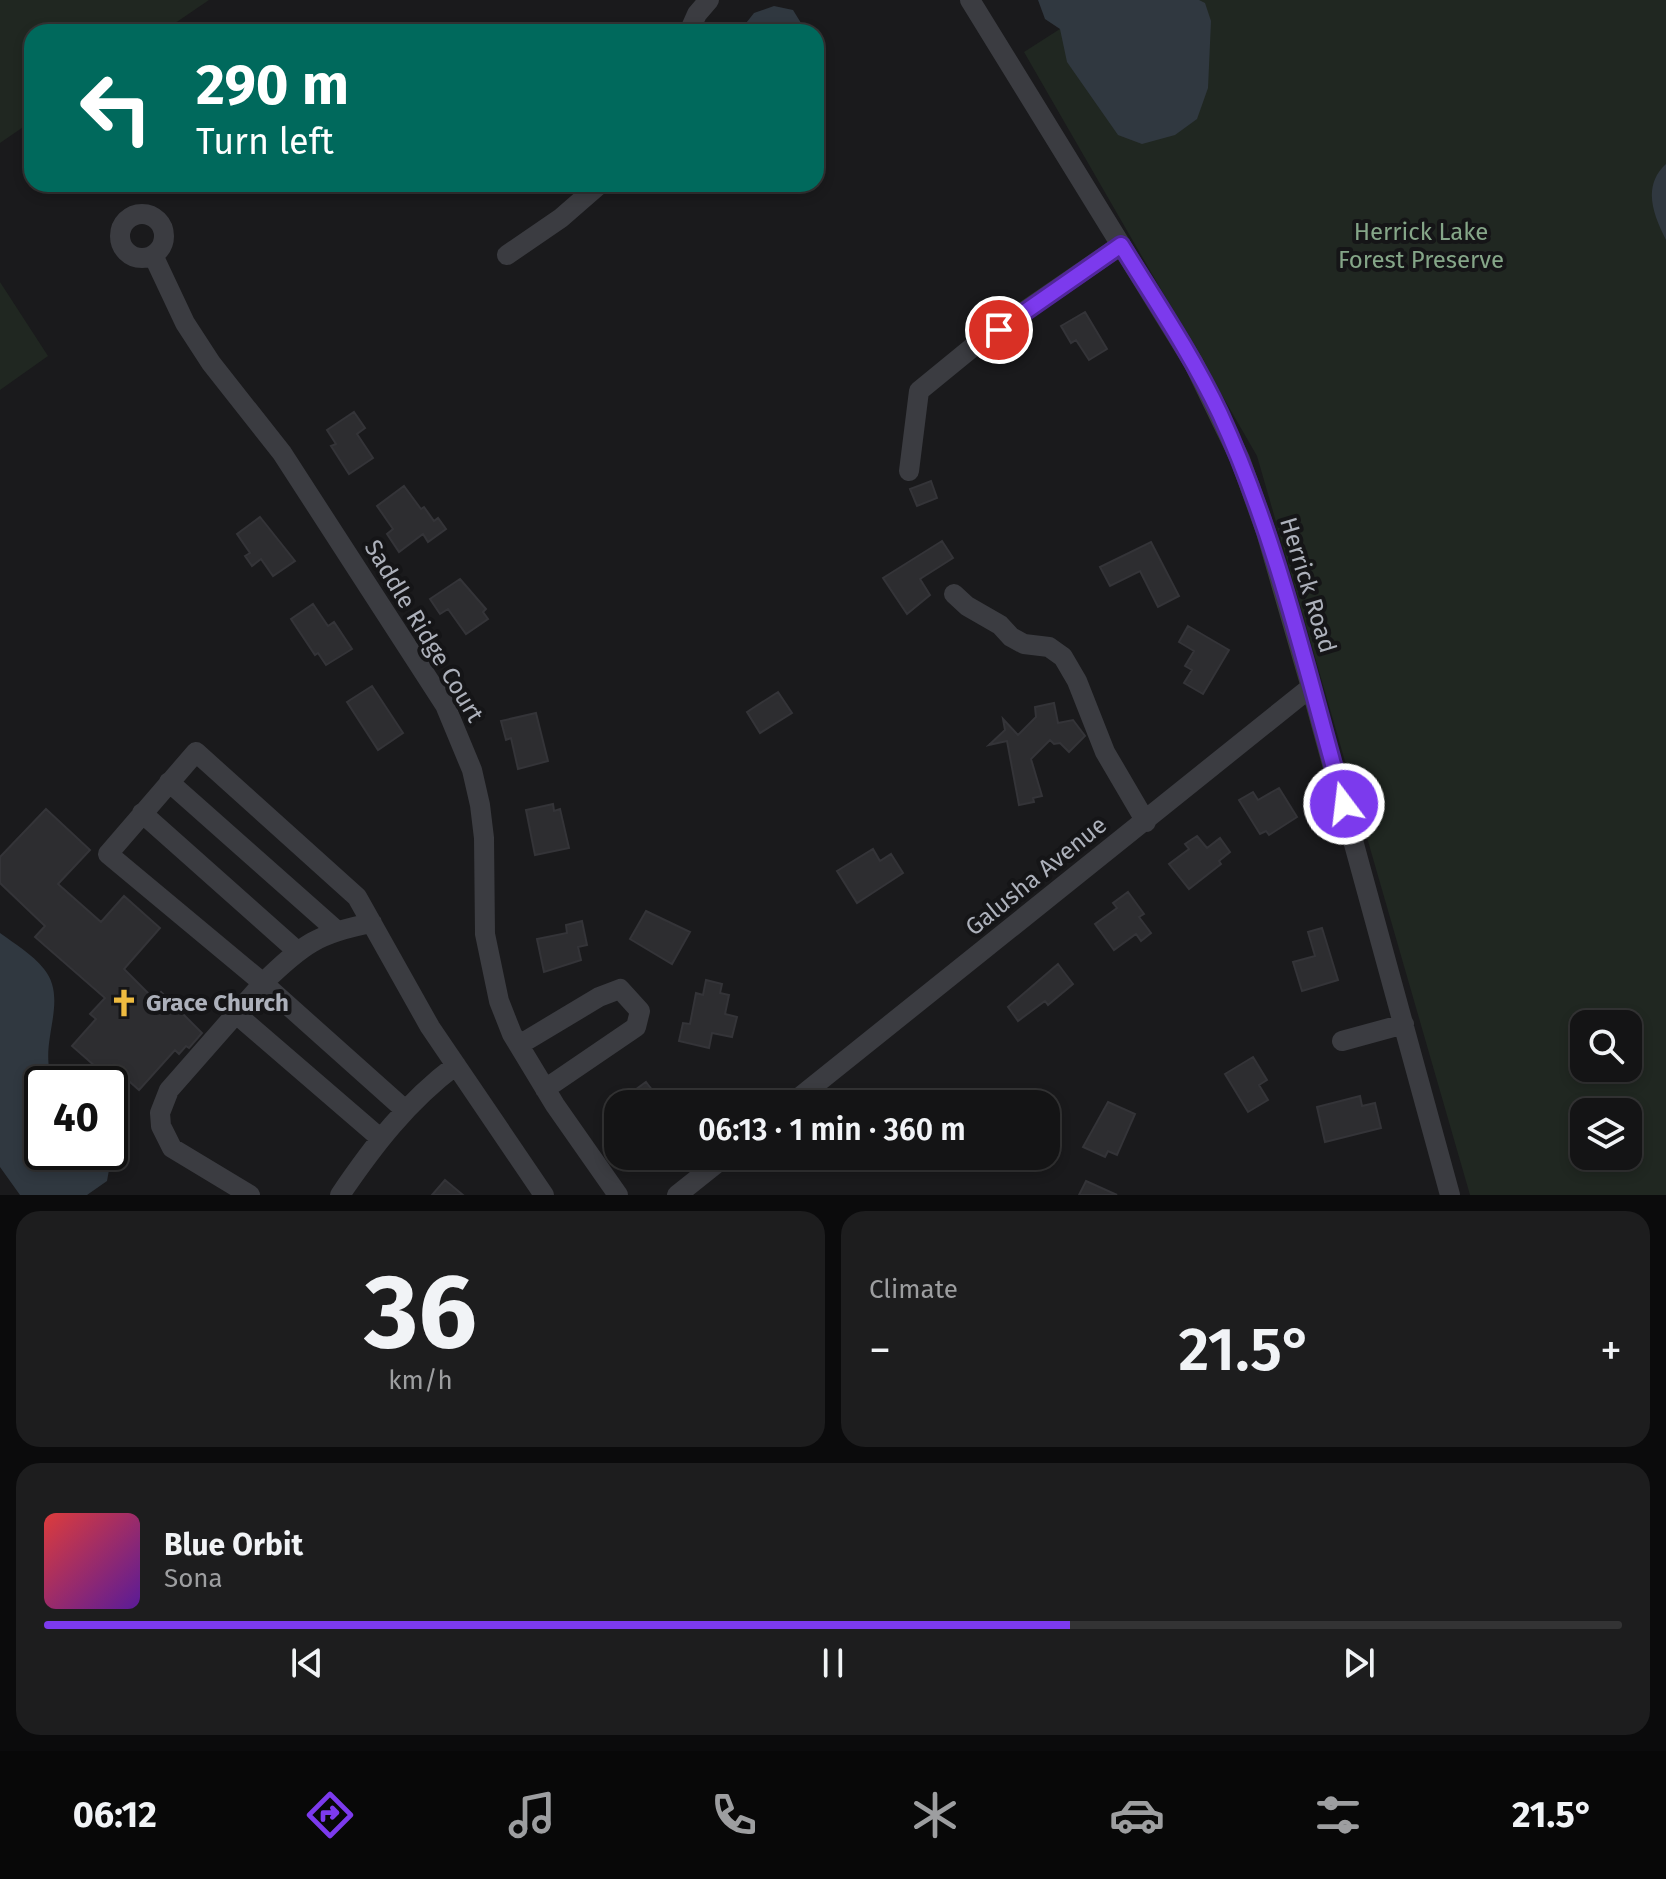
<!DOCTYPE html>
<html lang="en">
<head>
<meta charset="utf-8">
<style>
  body { margin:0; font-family:"Fira Sans",sans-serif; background:#1d1d1e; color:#f1f3f6; height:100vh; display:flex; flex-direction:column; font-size:30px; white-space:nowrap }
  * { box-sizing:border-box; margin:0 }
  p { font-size:26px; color:#9d9ea0 }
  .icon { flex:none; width:44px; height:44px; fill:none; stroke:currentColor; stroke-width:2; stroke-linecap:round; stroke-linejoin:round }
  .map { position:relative; height:1195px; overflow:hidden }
  .details { display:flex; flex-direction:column; gap:16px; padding:16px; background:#0b0b0c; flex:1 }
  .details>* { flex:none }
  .top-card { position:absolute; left:24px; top:24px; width:800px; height:168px; border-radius:24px; box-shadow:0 4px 12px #0003,0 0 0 2px #333334; background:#00695c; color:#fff; overflow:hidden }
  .tools { position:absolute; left:1570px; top:1010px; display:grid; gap:16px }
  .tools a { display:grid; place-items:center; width:72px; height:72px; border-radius:16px; background:#141415; box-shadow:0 4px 12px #0003,0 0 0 2px #333334; font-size:40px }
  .speed { position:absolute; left:24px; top:1066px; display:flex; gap:16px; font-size:40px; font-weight:700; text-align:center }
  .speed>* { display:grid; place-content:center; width:104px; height:104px; border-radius:50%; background:#141415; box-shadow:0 4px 12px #0003,0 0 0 2px #333334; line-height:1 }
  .speed .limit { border:4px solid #111; border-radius:12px; background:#fff; color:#111 }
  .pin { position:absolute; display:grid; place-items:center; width:68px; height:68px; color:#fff; margin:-34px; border:4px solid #fff; border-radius:50%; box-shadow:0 2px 8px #0007 }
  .me { position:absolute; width:88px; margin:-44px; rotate:345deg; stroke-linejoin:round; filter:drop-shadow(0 0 6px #0008) }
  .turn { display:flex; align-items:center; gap:28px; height:168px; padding:0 40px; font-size:36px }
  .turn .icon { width:104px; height:104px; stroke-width:2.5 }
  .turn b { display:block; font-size:56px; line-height:68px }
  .big { font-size:60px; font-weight:600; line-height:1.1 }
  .details .card { flex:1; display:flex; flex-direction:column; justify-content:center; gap:12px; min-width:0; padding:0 28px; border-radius:24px; background:#1d1d1e }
  .details .dial { align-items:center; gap:0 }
  .dial b { font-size:104px; line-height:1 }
  .song { display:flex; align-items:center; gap:24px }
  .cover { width:96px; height:96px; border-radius:12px; background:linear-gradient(135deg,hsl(0 70% 55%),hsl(270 70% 35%)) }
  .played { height:8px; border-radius:4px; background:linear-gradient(90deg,#7c3aed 65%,#333334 65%) }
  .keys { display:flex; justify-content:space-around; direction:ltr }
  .heat { display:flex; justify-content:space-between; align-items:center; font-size:44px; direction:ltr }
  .details .tiles { flex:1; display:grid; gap:16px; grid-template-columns:1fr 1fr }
  .card:last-child { grid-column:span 2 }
  .trip { position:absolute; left:604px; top:1090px; width:456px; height:80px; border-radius:24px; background:#141415; box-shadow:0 4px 12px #0003,0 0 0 2px #333334; font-weight:600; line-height:80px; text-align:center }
  .menu { display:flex; height:128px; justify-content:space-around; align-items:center; background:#080808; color:#9d9ea0 }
  .menu .icon { width:56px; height:56px }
  .menu .active { color:#7c3aed }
  .menu b { font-size:36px; color:#f1f3f6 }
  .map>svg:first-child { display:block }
  .green { fill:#202721; fill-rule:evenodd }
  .water { fill:#303840 }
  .building { fill:#2d2d30; stroke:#343438; stroke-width:2 }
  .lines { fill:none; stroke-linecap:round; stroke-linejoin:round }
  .minor { stroke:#3b3c41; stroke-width:20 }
  .route-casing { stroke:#51269a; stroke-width:20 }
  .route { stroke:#7c3aed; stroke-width:14 }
  .labels { text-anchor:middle; stroke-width:8; stroke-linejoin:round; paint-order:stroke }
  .park-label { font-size:24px; fill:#85a688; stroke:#151517 }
  .street-label { font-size:24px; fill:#adb1bb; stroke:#151517 }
  .poi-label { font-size:24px; font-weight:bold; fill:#adb1bb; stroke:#151517; text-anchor:start }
</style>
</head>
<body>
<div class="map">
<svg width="1666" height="1195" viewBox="0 0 1666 1195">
  <rect width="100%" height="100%" fill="#1a1a1c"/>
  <path class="green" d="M0 0H209L162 32H32V121L0 143Z
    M1105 0H1666V1195H1470L1257 456 1024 52ZM1584 1024H1628V1068H1584ZM1584 1112H1628V1156H1584Z
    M0 282 48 356 0 390Z"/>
  <path class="water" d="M1038 0H1199L1205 3 1211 21 1208 88 1197 119 1175 135 1142 144 1118 135 1067 62 1060 29 1045 19Z
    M774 6 793 10 801 23 800 32H739L754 13Z
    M1666 164V240C1653 214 1642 186 1666 164Z
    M0 933C15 944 32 954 44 969 71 1002 34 1048 55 1084H42V1152H99L109 1170 107 1181 87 1195H20L0 1167Z"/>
  <path class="building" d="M1085 312 1107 349 1089 360 1076 340 1071 343 1061 326Z
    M354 412 365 428 357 434 373 458 349 474 331 446 336 444 327 430Z
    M931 481 937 498 917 506 910 489Z
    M404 486 421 509 424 507 434 521 438 518 446 529 428 542 423 534 399 552 387 534 393 529 377 506Z
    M260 517 295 561 273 576 261 559 252 566 245 556 250 553 237 534Z
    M942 541 953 558 920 579 930 595 907 614 883 578Z
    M1151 542 1179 596 1158 607 1140 571 1110 586 1100 567Z
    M460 579 486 609 483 612 488 619 466 634 448 609 440 614 430 599Z
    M313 604 328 626 334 622 352 649 326 665 318 653 315 655 291 619Z
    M1188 626 1229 650 1203 694 1184 683 1192 670 1185 666 1194 651 1179 642Z
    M372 686 403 733 378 750 347 702Z
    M778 692 792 713 760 733 747 712Z
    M1054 703 1058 723 1073 720 1085 736 1069 752 1060 743 1054 744 1050 740 1031 759 1042 796 1033 798 1034 802 1019 805 1007 741 989 745 1005 730 1003 719 1018 735 1036 717 1035 707Z
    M536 713 548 761 518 769 511 738 506 740 501 721Z
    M1279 788 1297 817 1269 835 1266 831 1260 834 1239 800 1253 792 1258 800Z
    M553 804 554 811 560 809 569 848 535 855 526 810Z
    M46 809 90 850 58 884 101 922 124 896 160 928 124 969 154 999 161 992 202 1033 189 1048 186 1046 179 1054 175 1050 139 1090 111 1065 104 1074 72 1046 96 1019 90 1014 105 998 35 937 45 926 0 883V857Z
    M1197 836 1207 848 1220 838 1230 852 1219 861 1221 864 1189 889 1169 864 1189 849 1185 844Z
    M873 849 880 861 891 854 903 873 857 903 837 871Z
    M1128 892 1144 914 1139 917 1151 933 1141 941 1136 934 1114 950 1095 924 1117 908 1113 903Z
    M646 911 690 932 672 964 630 939Z
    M582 921 587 945 578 947 581 960 544 972 537 939 567 933 566 925Z
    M1322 928 1338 980 1302 991 1293 962 1315 956 1308 932Z
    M1058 964 1073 984 1048 1005 1045 1001 1018 1021 1008 1007Z
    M706 980 722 984 720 993 729 995 725 1014 737 1017 732 1037 712 1033 709 1048 679 1041 683 1023 690 1024 696 993 703 995Z
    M1253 1057 1267 1080 1259 1085 1268 1100 1248 1112 1225 1074Z
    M646 1082 663 1104H616Z
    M1360 1096 1362 1106 1375 1103 1381 1128 1325 1142 1317 1107Z
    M1108 1102 1135 1114 1117 1155 1108 1151 1105 1157 1083 1147Z
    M445 1180 463 1195H432Z
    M1086 1181 1117 1195H1079Z"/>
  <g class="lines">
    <path class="minor" d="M970 0 1193 362 1240 459 1266 532 1311 687 1450 1195
      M689 32 697 14 709 0
      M120 236a22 22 0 1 1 44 0a22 22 0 1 1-44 0Z
      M153 255 185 323 211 363 282 453 445 705 472 770 480 805 484 838 485 934 499 1001 512 1034 555 1105 618 1195
      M507 255 561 218 600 184
      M909 471 919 391 974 346 1121 245
      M954 594 967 606 1000 625 1011 637 1024 644 1049 647 1063 657 1077 681 1105 752 1146 822
      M169 782 336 930
      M142 813 296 950
      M372 923C318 933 302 945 263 983L404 1109
      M235 1013 380 1138
      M1342 1041 1404 1024
      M519 1045 599 997 620 989 640 1011 636 1027 545 1089
      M791 1104 1311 687
      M250 1195 172 1148 161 1126 160 1113 169 1090 263 983 108 854 196 752 357 897 430 1027 544 1195
      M340 1195C374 1145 407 1102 456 1065
      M677 1195 726 1156"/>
  </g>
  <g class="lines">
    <defs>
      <path id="route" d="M999 330 1121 245C1155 300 1192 355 1220 414 1277 538 1307 673 1344 804"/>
    </defs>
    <use href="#route" class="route-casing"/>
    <use href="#route" class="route"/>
  </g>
  <defs>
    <symbol id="church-bare" viewBox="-9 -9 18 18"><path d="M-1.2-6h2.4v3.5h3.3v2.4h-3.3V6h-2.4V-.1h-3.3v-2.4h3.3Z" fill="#eebb40" stroke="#151517" stroke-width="2.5" paint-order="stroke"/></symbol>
  </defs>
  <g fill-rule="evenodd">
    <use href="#church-bare" x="104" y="983" width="40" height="40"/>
  </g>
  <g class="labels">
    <g class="park-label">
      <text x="1421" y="240">Herrick Lake<tspan x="1421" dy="28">Forest Preserve</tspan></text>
    </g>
    <g class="street-label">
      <text transform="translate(1308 585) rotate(73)" y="8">Herrick Road</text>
      <text transform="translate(424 631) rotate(59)" y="8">Saddle Ridge Court</text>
      <text transform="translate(1036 876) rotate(-39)" y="8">Galusha Avenue</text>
    </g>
    <g class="poi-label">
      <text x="146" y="1011">Grace Church</text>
    </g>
  </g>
</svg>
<div class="tools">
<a><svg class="icon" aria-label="search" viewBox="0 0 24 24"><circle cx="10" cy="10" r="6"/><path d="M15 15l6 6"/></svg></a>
<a><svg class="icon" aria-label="layers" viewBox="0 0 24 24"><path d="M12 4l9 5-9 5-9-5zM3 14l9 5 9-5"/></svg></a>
</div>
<div class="speed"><div class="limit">40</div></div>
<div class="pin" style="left:999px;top:330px;background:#d93025"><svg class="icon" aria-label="arrive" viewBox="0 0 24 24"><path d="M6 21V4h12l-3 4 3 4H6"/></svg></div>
<svg class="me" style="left:1344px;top:804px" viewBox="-20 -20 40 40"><circle r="17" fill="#7c3aed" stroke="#fff" stroke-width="3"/><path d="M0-11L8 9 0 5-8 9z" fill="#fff"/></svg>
<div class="trip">06:13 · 1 min · 360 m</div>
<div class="top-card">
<div class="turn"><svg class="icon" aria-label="left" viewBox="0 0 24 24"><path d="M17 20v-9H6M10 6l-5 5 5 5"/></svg><div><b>290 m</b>Turn left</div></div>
</div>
</div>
<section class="details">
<div class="tiles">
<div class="card dial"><b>36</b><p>km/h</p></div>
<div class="card"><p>Climate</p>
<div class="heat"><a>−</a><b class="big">21.5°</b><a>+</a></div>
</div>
<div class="card">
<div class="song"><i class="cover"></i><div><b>Blue Orbit</b><p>Sona</p></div></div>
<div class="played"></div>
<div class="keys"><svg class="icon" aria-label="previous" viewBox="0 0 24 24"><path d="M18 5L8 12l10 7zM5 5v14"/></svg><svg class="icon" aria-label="pause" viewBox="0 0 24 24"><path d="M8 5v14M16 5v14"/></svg><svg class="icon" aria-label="next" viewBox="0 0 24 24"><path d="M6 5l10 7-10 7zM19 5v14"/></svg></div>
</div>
</div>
</section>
<nav class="menu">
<b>06:12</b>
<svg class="icon active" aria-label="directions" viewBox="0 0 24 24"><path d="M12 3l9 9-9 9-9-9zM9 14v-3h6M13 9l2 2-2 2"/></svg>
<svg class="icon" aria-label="music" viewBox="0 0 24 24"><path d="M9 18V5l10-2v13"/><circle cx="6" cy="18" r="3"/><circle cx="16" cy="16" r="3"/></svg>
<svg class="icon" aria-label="phone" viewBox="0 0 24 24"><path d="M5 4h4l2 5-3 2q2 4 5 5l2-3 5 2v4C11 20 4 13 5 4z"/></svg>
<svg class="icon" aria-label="climate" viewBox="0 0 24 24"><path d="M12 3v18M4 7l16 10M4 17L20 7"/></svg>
<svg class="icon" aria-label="car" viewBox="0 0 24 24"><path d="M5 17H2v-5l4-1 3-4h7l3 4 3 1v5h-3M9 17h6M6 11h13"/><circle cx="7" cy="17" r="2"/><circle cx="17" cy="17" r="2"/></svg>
<svg class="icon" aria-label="filters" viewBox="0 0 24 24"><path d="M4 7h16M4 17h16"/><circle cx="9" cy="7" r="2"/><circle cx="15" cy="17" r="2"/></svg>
<b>21.5°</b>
</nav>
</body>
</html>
